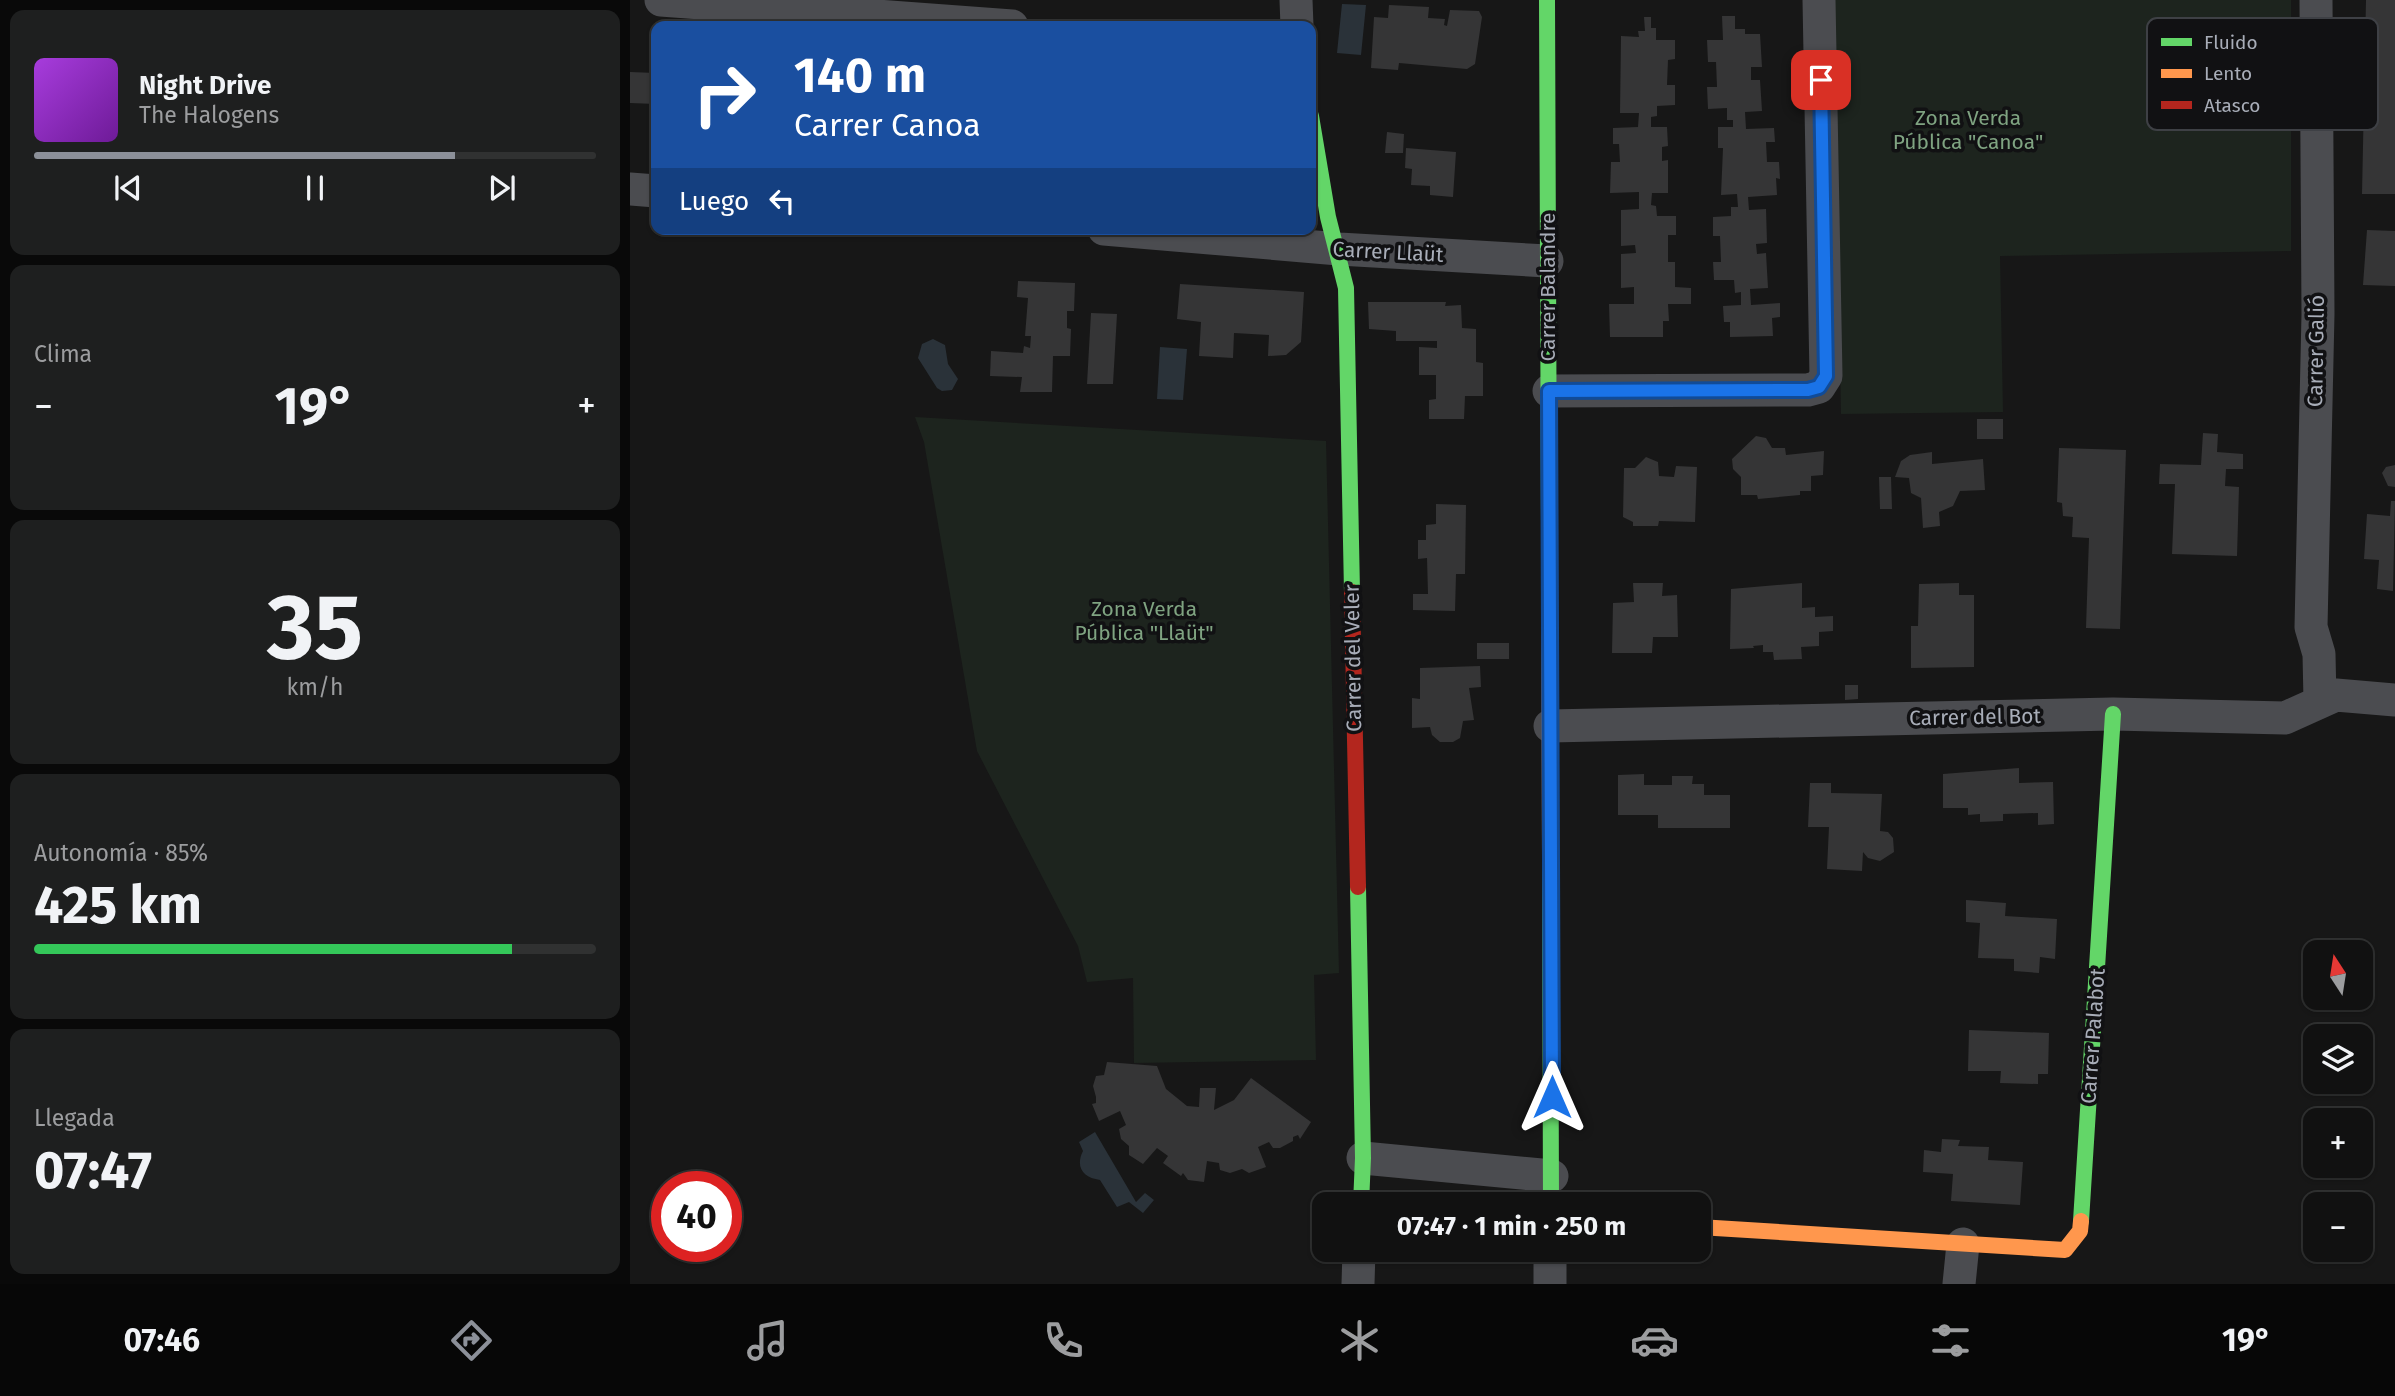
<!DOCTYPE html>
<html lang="es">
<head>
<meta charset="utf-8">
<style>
  body { margin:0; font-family:"Fira Sans",sans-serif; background:#1e1f1f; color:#f1f3f6; height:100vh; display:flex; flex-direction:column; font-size:26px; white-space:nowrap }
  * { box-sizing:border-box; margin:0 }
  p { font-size:23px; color:#9c9d9f }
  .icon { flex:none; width:38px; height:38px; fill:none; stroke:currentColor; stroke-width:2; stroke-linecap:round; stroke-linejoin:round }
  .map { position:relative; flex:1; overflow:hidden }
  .details { display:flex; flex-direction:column; gap:10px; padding:10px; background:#090909; width:630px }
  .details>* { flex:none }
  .banner { position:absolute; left:21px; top:21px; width:665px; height:214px; border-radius:14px; box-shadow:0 2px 5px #0004,0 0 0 2px #303131; background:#1a4fa0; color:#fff; overflow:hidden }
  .needle { width:46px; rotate:348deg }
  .controls { position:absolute; left:1673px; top:940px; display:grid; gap:14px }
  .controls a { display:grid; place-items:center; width:70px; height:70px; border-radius:14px; background:#111; box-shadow:0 2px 5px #0004,0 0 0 2px #303131; font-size:35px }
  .speed { position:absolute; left:21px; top:1171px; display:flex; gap:14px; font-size:35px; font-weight:700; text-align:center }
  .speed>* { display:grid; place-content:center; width:91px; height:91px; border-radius:50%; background:#111; box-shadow:0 2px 5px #0004,0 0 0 2px #303131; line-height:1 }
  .speed .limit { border:10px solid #d22; background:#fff; color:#111 }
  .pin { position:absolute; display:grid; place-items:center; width:60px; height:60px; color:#fff; margin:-30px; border-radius:14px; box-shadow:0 4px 10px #0006 }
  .me { position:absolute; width:77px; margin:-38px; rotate:0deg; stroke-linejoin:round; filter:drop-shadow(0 0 5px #0008) }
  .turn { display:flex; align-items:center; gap:24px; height:147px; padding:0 28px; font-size:32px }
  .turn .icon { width:91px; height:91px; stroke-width:2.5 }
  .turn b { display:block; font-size:49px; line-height:60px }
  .then { display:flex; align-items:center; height:66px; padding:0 28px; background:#0003; gap:14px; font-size:26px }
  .big { font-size:52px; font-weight:700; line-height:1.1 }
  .details .card { flex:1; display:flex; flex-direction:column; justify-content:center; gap:10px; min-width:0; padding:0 24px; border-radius:14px; background:#1e1f1f }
  .details .dial { align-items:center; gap:0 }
  .dial b { font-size:91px; line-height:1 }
  .song { display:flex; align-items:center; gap:21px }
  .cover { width:84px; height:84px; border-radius:10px; background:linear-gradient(135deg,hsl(280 70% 55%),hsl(280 70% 35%)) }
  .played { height:7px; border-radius:4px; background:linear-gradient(90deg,#8c9099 75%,#303131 75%) }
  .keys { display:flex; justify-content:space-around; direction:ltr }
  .heat { display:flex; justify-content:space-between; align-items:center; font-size:38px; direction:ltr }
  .charge { height:10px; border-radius:5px; background:linear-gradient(90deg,#34c759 85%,#303131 0) }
  .trip { position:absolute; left:682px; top:1192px; width:399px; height:70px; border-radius:14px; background:#111; box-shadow:0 2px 5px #0004,0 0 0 2px #303131; font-weight:700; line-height:70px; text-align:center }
  .menu { display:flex; height:112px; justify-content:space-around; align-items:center; background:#070707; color:#9c9d9f }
  .menu .icon { width:49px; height:49px }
  .menu .selected { color:#8c9099 }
  .menu b { font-size:32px; color:#f1f3f6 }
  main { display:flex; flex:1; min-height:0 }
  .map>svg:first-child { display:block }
  .green { fill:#1d241e }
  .water { fill:#2a3239 }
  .building { fill:#353536 }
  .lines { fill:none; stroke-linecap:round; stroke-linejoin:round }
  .street { stroke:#4b4c50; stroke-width:33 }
  .fast { stroke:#63d668; stroke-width:16 }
  .slow { stroke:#ff974d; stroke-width:16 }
  .jam { stroke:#b3261e; stroke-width:16 }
  .route-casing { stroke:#114b97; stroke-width:18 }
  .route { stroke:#1a73e8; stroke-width:12 }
  .labels { text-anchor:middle; stroke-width:7; stroke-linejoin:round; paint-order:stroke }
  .park-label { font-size:21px; fill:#7fa381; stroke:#111113 }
  .street-label { font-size:21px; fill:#a8adb8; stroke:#111113 }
  .key { fill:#111113; stroke:#3e4045; stroke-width:2 }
  .key-label { font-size:19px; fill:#a8adb8 }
</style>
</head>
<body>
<main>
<section class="details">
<div class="card">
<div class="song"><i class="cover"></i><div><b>Night Drive</b><p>The Halogens</p></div></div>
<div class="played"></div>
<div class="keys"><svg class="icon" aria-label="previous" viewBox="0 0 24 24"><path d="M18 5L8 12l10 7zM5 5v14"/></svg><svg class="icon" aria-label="pause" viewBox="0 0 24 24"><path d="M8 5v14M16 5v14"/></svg><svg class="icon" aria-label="next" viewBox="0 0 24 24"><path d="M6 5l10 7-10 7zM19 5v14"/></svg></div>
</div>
<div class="card"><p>Clima</p>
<div class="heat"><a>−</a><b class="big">19°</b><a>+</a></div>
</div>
<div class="card dial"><b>35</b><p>km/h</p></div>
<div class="card"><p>Autonomía · 85%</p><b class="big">425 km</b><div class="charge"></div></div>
<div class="card"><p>Llegada</p><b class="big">07:47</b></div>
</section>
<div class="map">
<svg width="1765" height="1284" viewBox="0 0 1765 1284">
  <rect width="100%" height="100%" fill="#171717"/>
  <path class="green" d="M1204 0H1661V251L1370 256 1373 412 1211 414Z
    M285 417 696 441 709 973 684 975 686 1060 504 1063 503 978 457 982 448 946 347 751 294 442Z"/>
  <path class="water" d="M712 4 736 5 731 55 707 53Z
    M303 339 315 345 318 364 328 379 322 390 312 391 307 388 288 358 292 344Z
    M530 347 557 349 553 400 527 399Z
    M465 1132 506 1202 515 1193 524 1200 513 1213 499 1202 487 1207 470 1180C453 1178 445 1167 453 1151L449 1142Z"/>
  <path class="building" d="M1736 0H1765V194H1732Z
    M759 5 799 7 798 18 815 19 814 25 817 26 820 10 849 11 852 17 845 64 837 69 769 63 768 70 741 68 744 17 758 18Z
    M1092 16H1105V29H1115V34H1130L1132 67H1121V80H1130L1132 111 1115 112 1116 129 1144 128 1145 142H1136L1137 162H1149L1150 179 1146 178 1147 195 1118 197 1119 210 1136 209 1137 243 1126 244 1127 254 1136 253 1138 288 1120 289 1121 305 1150 303V317L1142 318 1143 336 1100 337V322H1094L1093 306 1111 305V292L1105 293 1104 280H1084L1083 262H1091L1090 236H1083V217L1101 216V207H1108L1107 194 1091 195 1093 148H1088V127H1103V120H1097V108L1078 109 1077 87H1087L1086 62H1078L1077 40H1093Z
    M1014 17H1021V28H1026V40H1045V59L1038 60 1037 85H1045V105L1027 106V116L1021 117V127H1037L1038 146 1032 147V161L1038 160V193H1022L1021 205 1026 206 1027 216H1046V235H1038V262H1045V287L1061 288V304H1038L1039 321H1033V337H980L979 304H1004V287L991 288V254L1006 253 1005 245 991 246V210L1009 209V192L980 193 981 162H990L989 144H983V128L1008 127 1009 113H990L991 36 1009 37 1008 31H1015Z
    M0 72 26 73V104L0 103Z
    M757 132 774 134 773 153H755Z
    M776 148 826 152 823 197 800 195V186L781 185 782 169 775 168Z
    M1737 230 1765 231V286L1733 285Z
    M388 281 445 283 444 311H437V328L441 329 440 356H423L422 392H390L392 377 360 376 361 351 393 353 394 346 400 348 401 336H395L398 298 387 297Z
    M550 284 674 292 671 342 656 355 638 356 639 335 604 333 603 358 569 356 571 322 547 319Z
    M738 302H816L815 306 831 305 832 328 846 329V362L853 363V396H835L834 419H799V400L806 399V375H789V347L807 348V341H766V331L739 329Z
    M461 313 487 314 483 384H457Z
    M1347 419H1373V439H1347Z
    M1573 433 1588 434 1587 452 1613 454V469H1596L1595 486 1609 487 1607 556 1542 554 1545 484H1529L1530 464 1571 465Z
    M1126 436 1136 438 1142 448H1155L1156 455 1194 451 1193 475 1181 476V491H1170V495L1128 499 1127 495H1111V477L1103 469 1102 459Z
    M1429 448 1496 450 1490 629 1456 628 1459 538 1442 537 1443 517 1433 516 1432 503 1427 502Z
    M1302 452V464L1353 459 1355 490 1330 491 1323 506 1309 512 1310 526 1293 528 1291 498 1281 493 1279 478 1265 477 1271 461 1280 455Z
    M1016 457 1028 462 1029 476 1044 477 1046 466 1067 467 1065 522 1029 521 1028 526H1003V522L993 517 994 468H1005Z
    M1765 465V487L1758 486 1752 473 1756 467Z
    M1249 477H1261L1262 509H1250Z
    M1761 501H1765L1763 591 1747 589 1749 560 1734 559 1737 514 1760 516Z
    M806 504 836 505 835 574H826L825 611 783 610V594H798L797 558 788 559V540H796V525L806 524Z
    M1003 583H1033L1032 596 1047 595 1048 637H1023L1022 653H982L983 603 1004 602Z
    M1172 583V608L1185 607V617L1203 616V631L1189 632V646L1171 647 1172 659 1144 660 1143 652H1133V645L1123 646 1124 648 1100 649 1101 589Z
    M1329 583V595H1344V667L1281 668V626H1288L1289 584Z
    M847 643H879V659H847Z
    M850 666 851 687 839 688 844 720 833 721 830 738 823 742H810L802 735 800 727 782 728V698L790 699V668Z
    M1215 685H1228V699L1215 700Z
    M1389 768V783L1423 782 1424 824 1408 825V813L1373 814V821L1350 822V814L1338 815V808H1313V774Z
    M1014 774V785H1042V776H1063L1062 784H1074V795H1100V828H1028V815H988V775Z
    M1180 783H1201V793L1252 794 1250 831 1258 832 1263 838 1264 852 1250 861 1238 858 1233 852 1232 871 1197 869 1199 827H1178Z
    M1336 900 1376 903 1375 916 1427 919 1425 959 1410 957 1409 973 1384 971V959L1348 958 1350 923 1336 922Z
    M1339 1030 1419 1033 1418 1074H1408V1084L1370 1083 1371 1071H1338Z
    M477 1062 527 1066 536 1089 557 1106 569 1107 570 1088H586L584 1110 604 1100 621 1078 681 1122 670 1139 668 1135 663 1137V1141L650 1148H643L639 1142 628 1147 636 1167 619 1173 612 1169 600 1173 590 1170 589 1163 577 1161 574 1182 558 1180 553 1173 551 1176 533 1163 538 1156 527 1148 513 1164 499 1155V1146L491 1139 489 1129 496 1125 490 1111 469 1121 462 1104 466 1103V1097L463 1086 466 1076 474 1075Z
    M1312 1139 1330 1140 1328 1146 1359 1147 1358 1160 1393 1162 1390 1205 1321 1201 1323 1174 1293 1172 1294 1150 1311 1152Z"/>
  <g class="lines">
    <path class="street" d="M31 0 382 26
      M666 0 667 26
      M1686 0 1688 314 1681 627 1689 654 1690 701
      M0 189 26 191
      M474 229 709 249 917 261
      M919 391 1178 390 1189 387 1196 376 1189 0
      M920 726 1483 714 1655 718 1706 695 1765 700
      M733 1158 922 1176
      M728 1284 729 1250
      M920 1284V1250
      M1329 1284 1333 1244"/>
    <path class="fast" d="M917 0 919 522
      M681 116 698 217 716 288 722 592
      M920 857 921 1204
      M728 887 733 1158 731 1204
      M1451 1221 1483 714"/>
    <path class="slow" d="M919 522 920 857
      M1069 1227 1435 1250 1450 1231 1451 1221"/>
    <path class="jam" d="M722 592 728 887"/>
  </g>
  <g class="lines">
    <defs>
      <path id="route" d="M922 1097 919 391 1178 390 1189 387 1196 376 1191 80"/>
    </defs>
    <use href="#route" class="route-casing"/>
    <use href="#route" class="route"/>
  </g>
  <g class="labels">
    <g class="park-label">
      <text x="1338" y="125">Zona Verda<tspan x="1338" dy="24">Pública "Canoa"</tspan></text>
      <text x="514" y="616">Zona Verda<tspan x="514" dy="24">Pública "Llaüt"</tspan></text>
    </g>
    <g class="street-label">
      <text transform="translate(758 252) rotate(3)" y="7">Carrer Llaüt</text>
      <text transform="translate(918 287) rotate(-90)" y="7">Carrer Balandre</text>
      <text transform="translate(1686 351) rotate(-89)" y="7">Carrer Galió</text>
      <text transform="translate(723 658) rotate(-91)" y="7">Carrer del Veler</text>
      <text transform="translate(1345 717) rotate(-1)" y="7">Carrer del Bot</text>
      <text transform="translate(1463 1036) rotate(-86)" y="7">Carrer Palabot</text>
    </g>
  </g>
  <rect x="1517" y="18" width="231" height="112" rx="10" class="key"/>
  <rect x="1531" y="38" width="31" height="8" fill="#63d668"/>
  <rect x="1531" y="69" width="31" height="9" fill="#ff974d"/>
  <rect x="1531" y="101" width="31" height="8" fill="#b3261e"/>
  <g class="key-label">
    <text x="1574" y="49">Fluido</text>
    <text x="1574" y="80">Lento</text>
    <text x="1574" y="112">Atasco</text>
  </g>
</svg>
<div class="controls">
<a><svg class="needle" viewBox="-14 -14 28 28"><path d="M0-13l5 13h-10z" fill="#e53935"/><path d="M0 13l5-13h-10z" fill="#9c9d9f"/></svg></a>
<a><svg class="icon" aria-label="layers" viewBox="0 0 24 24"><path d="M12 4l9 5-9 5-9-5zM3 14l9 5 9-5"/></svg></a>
<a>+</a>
<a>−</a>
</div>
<div class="speed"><div class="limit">40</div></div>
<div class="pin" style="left:1191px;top:80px;background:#d93025"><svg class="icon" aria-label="arrive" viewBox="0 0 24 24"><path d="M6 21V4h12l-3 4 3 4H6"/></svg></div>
<svg class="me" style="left:922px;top:1097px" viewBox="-20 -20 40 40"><path d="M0-17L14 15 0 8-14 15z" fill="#1a73e8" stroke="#fff" stroke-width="4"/></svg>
<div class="trip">07:47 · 1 min · 250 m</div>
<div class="banner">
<div class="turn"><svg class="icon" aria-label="right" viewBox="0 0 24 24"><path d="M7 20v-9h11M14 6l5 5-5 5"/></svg><div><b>140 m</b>Carrer Canoa</div></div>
<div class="then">Luego<svg class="icon" aria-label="left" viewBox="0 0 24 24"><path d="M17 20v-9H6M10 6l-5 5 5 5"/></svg></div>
</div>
</div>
</main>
<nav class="menu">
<b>07:46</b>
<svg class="icon selected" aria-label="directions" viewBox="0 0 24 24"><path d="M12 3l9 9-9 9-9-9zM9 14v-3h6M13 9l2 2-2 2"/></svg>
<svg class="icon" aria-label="music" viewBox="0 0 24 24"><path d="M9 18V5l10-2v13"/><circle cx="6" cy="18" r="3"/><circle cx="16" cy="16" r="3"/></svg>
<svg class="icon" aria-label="phone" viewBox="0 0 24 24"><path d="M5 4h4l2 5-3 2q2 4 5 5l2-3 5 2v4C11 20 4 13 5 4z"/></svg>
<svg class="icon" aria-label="climate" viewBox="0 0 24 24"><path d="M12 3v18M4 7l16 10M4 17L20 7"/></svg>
<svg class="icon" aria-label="car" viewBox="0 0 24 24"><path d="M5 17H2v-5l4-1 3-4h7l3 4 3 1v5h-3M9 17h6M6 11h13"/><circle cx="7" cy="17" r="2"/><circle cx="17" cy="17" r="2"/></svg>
<svg class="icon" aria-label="filters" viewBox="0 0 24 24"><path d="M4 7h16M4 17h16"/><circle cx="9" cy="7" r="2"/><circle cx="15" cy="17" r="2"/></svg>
<b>19°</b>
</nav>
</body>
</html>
